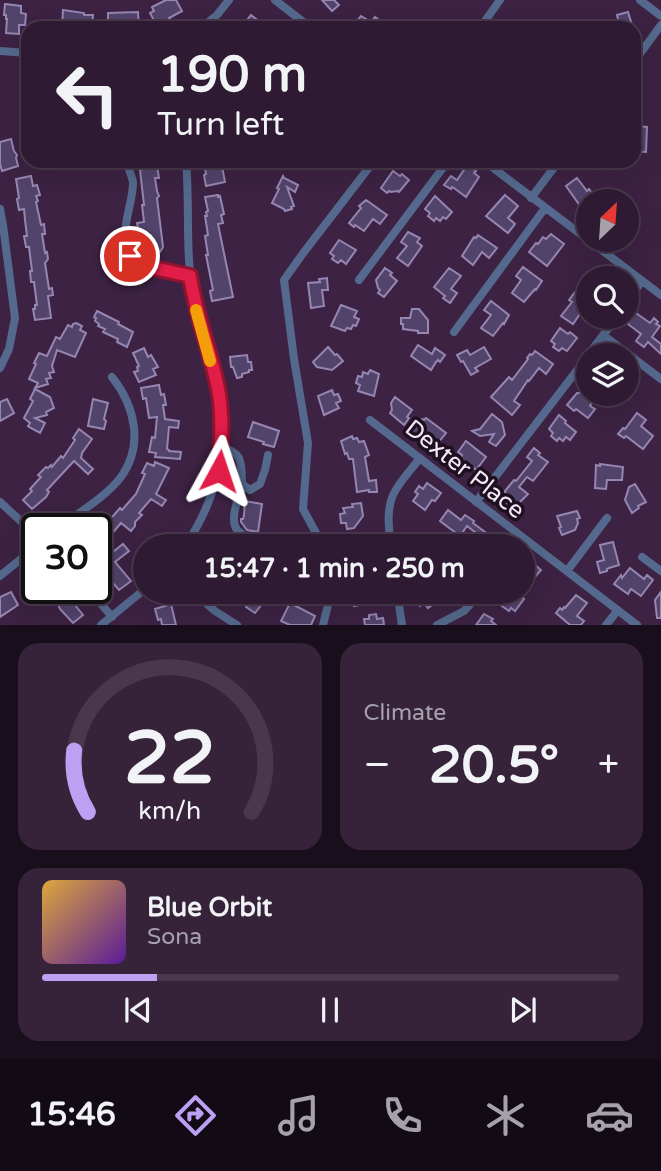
<!DOCTYPE html>
<html lang="en">
<head>
<meta charset="utf-8">
<style>
  body { margin:0; font-family:"Varela Round",sans-serif; background:#36233a; color:#f1f3f6; height:100vh; display:flex; flex-direction:column; font-size:26px; white-space:nowrap }
  * { box-sizing:border-box; margin:0 }
  p { font-size:23px; color:#a7a1ac }
  .icon { flex:none; width:38px; height:38px; fill:none; stroke:currentColor; stroke-width:2; stroke-linecap:round; stroke-linejoin:round }
  .map { position:relative; height:625px; overflow:hidden }
  .panel { display:flex; flex-direction:column; gap:18px; padding:18px; background:#190e1c; flex:1 }
  .panel>* { flex:none }
  .guide { position:absolute; left:21px; top:21px; width:620px; height:147px; border-radius:21px; box-shadow:0 7px 28px #0002,0 0 0 2px #49384d; background:#2e1a32; color:#f1f3f6; overflow:hidden }
  .needle { width:46px; rotate:25deg }
  .controls { position:absolute; left:576px; top:189px; display:grid; gap:14px }
  .controls a { display:grid; place-items:center; width:63px; height:63px; border-radius:50%; background:#2e1a32; box-shadow:0 7px 28px #0002,0 0 0 2px #49384d; font-size:35px }
  .speed { position:absolute; left:21px; top:513px; display:flex; gap:14px; font-size:35px; font-weight:700; text-align:center }
  .speed>* { display:grid; place-content:center; width:91px; height:91px; border-radius:50%; background:#2e1a32; box-shadow:0 7px 28px #0002,0 0 0 2px #49384d; line-height:1 }
  .speed .limit { border:4px solid #111; border-radius:10px; background:#fff; color:#111 }
  .pin { position:absolute; display:grid; place-items:center; width:60px; height:60px; color:#fff; margin:-30px; border:4px solid #fff; border-radius:50%; box-shadow:0 2px 7px #0007 }
  .me { position:absolute; width:77px; margin:-38px; rotate:5deg; stroke-linejoin:round; filter:drop-shadow(0 0 5px #0008) }
  .turn { display:flex; align-items:center; gap:24px; height:147px; padding:0 21px; font-size:32px }
  .turn .icon { width:91px; height:91px; stroke-width:2.5 }
  .turn b { display:block; font-size:49px; line-height:60px }
  .big { font-size:52px; font-weight:700; line-height:1.1 }
  .panel .widget { flex:1; display:flex; flex-direction:column; justify-content:center; gap:10px; min-width:0; padding:0 24px; border-radius:21px; background:#36233a }
  .panel .dial { align-items:center; gap:0 }
  .dial svg { height:182px; overflow:visible; fill:none; stroke:#49384d; stroke-width:7; stroke-linecap:round; text-anchor:middle }
  .dial text { fill:#f1f3f6; stroke:none }
  .song { display:flex; align-items:center; gap:21px }
  .cover { width:84px; height:84px; border-radius:10px; background:linear-gradient(135deg,hsl(40 70% 55%),hsl(270 70% 35%)) }
  .played { height:7px; border-radius:4px; background:linear-gradient(90deg,#bca0f2 20%,#49384d 20%) }
  .keys { display:flex; justify-content:space-around; direction:ltr }
  .heat { display:flex; justify-content:space-between; align-items:center; font-size:38px; direction:ltr }
  .panel .tiles { flex:1; display:grid; gap:18px; grid-template-columns:1fr 1fr }
  .widget:last-child { grid-column:span 2 }
  .trip { position:absolute; left:133px; top:534px; width:402px; height:70px; border-radius:35px; background:#2e1a32; box-shadow:0 7px 28px #0002,0 0 0 2px #49384d; font-weight:700; line-height:70px; text-align:center }
  .dock { display:flex; height:112px; justify-content:space-around; align-items:center; background:#120a14; color:#a7a1ac }
  .dock .icon { width:49px; height:49px }
  .dock .current { color:#bca0f2 }
  .dock b { font-size:32px; color:#f1f3f6 }
  .map>svg:first-child { display:block }
  .building { fill:#52436b; stroke:#9686b2; stroke-width:2 }
  .lines { fill:none; stroke-linecap:round; stroke-linejoin:round }
  .minor { stroke:#54698d; stroke-width:8 }
  .route-casing { stroke:#92132f; stroke-width:18 }
  .route { stroke:#e11d48; stroke-width:12 }
  .slow { stroke:#f59e0b; stroke-width:12 }
  .labels { text-anchor:middle; stroke-width:7; stroke-linejoin:round; paint-order:stroke }
  .street-label { font-size:24px; fill:#f8e6fb; stroke:#1d1120 }
</style>
</head>
<body>
<div class="map">
<svg width="661" height="625" viewBox="0 0 661 625">
  <rect width="100%" height="100%" fill="#3d2243"/>
  <path class="building" d="M166 0H176L182 11 169 18 170 19 166 21 168 23 158 28 150 13 154 11 152 7Z
    M322 0H334L339 5 332 11Z
    M5 4 21 6V13L26 14 25 25H19V34L6 33 7 19H6V15H4Z
    M63 10 84 13V15H93L92 28H62Z
    M138 12 139 28H108V13Z
    M628 12 633 28H620L617 15Z
    M251 15 261 23 257 28H241Z
    M361 16 371 22 375 17 385 25 382 28H366L357 21Z
    M636 126 647 127 646 152 634 151V133H635Z
    M11 139 14 151 17 155 16 158 18 166 2 171 0 164V142Z
    M143 161H169V164L157 166 159 178H155L157 191 159 196 157 198 163 247 160 252 145 254 141 234H139L137 223 144 222 142 205H144L140 170 143 169Z
    M204 161H221L225 182 206 186 204 175 206 174Z
    M466 167 470 169 471 167 476 171 474 173 479 177 466 197 454 188 452 187 451 189 444 185 451 176 457 180Z
    M393 171 400 176 402 174 409 180 399 192 397 191 391 192 389 191 387 193 381 188Z
    M31 176 33 186 37 185 40 195 36 196 38 201 36 202 41 225 44 224 45 234H42L45 253 47 252 48 259 45 263 49 289 52 288 53 295 48 296 51 318 35 320 33 309H35V305H37L34 282H31L30 271H32L29 247H26L24 236H27L25 220 24 209 19 210 17 199 19 198 16 179Z
    M283 176 284 178 298 185 295 192 287 187 294 206 291 207 292 209 285 211 284 209 272 203 279 189 277 188Z
    M577 178 587 191 589 189 594 196 591 199 593 201H588V217L566 186Z
    M218 195V197L220 196 224 214 221 215 223 223 218 224 233 297 212 301 210 291 213 290 206 255H208L205 236 208 235 205 216H207L206 212 208 211 205 197Z
    M505 195 518 206 508 218 515 224 508 233 486 216Z
    M435 196 452 212 446 219 443 217 440 221 436 218 434 221 428 216 430 213 425 209Z
    M366 200 387 215 380 224 373 219 364 231 355 225 354 227 349 223 361 208 359 206Z
    M408 232 420 238 417 242 422 246 408 266 397 258 407 246 401 242Z
    M551 234 564 244 547 266 529 252 536 243 538 244 543 237 546 239Z
    M478 235 497 248 489 258 482 252 473 265 462 256 474 237 476 238Z
    M339 240 356 250 346 264 341 260 338 263 332 259 334 256 330 253Z
    M523 267 542 281 536 290 535 289 524 302 512 293 521 280 516 276Z
    M385 268 392 273 390 275 397 281 384 297 378 293 380 290 378 288 376 280Z
    M449 268 461 276 451 289 457 293 450 303 443 298 445 296 434 287Z
    M327 278 328 290H322L324 306 311 308 308 283 320 282 319 279Z
    M575 292 588 301V316L582 311 573 324 561 316 572 302 569 300Z
    M491 301 509 315 504 324 503 323 493 336 481 328 491 315 484 310Z
    M341 305 357 311 354 317 359 319 356 326 353 325 351 329 347 328 345 331 331 326Z
    M412 309H419L428 320V333H418V331L403 329V324H401V318H410Z
    M97 311 119 322 118 324 133 332 127 347 117 342 118 339 103 332 105 329 98 326 99 324 95 321 96 318 94 317Z
    M636 313 650 323 654 318 658 322 656 324 660 326 652 337 661 344V354L648 342 644 347 636 341 641 334 628 324Z
    M76 323 82 326 80 330 86 333 75 357 57 350 52 366 54 372 49 373 51 378 46 379 48 384 35 388 38 383 29 379 36 364 34 363 39 353 47 356 56 337 60 339 68 325 72 327 73 324Z
    M560 328 568 334 570 332 577 338 567 351 562 348 559 351 553 347 555 344 551 341Z
    M418 345 432 354 435 348 445 355 440 362 438 360 436 362 431 370 411 356Z
    M328 347 335 355 337 354 343 361 332 370 317 367 313 362Z
    M484 347 491 359 475 368 478 371 471 375 463 361 461 362 457 355 467 350 470 355Z
    M144 348 148 357 151 355 158 367 153 369 156 375 139 382 134 372 138 371 137 367 139 366 133 353Z
    M535 351 553 364 546 374 539 368 529 381 528 380 514 401 520 405 512 415 491 397 509 377 512 380 528 359 527 358 530 354 532 355Z
    M247 355 248 362H251L252 370H249V372L242 374V377L237 378 233 367H231L230 357Z
    M370 370 379 374 374 396 358 391 360 385 356 383 358 376 362 377 363 372 368 374Z
    M159 385 161 395 164 394 166 405H163L165 419 179 421 178 428 169 427 167 449 169 450V451L181 452 180 459 155 457 156 453 149 452 152 437 155 438 157 417 149 418 146 398 143 399 141 388Z
    M35 389 50 397 54 408 46 412 47 415 35 418 45 423 40 433 29 427 28 426 30 423 24 418 33 401 30 399Z
    M332 390 334 395 338 394 341 401 336 403 339 408 324 415 318 396Z
    M577 393H588L595 397 590 406 595 409 588 418 576 409 574 411 567 405Z
    M395 397 412 410 407 417 409 418 404 425 390 413 392 410 391 403Z
    M7 399 14 413 0 421V402Z
    M93 399 108 403 104 419 106 421 104 429 88 426Z
    M637 413 646 420 641 426 653 436 643 449 626 436 624 438 618 434 623 428 625 429Z
    M492 414 502 422 505 435 496 446 489 442 494 434 480 436 472 431 480 429Z
    M559 415 566 421 565 423 576 432 570 440 566 437 563 441 559 438 557 441 551 436 553 433 549 429Z
    M426 418 446 433 438 443 425 434 421 439 412 432 422 419 424 420Z
    M253 422 279 431 274 447 263 444 264 442 248 437Z
    M79 429 92 439 82 453 81 458 93 469 88 474 74 461 47 490 49 492 46 497 32 509 23 500 32 491 30 489 41 477 38 475 46 467 48 468 51 465 52 467 61 456 63 458 75 440 73 438Z
    M352 436 353 439 357 438 359 442 364 441 369 455 365 457 369 481 376 480 377 492H369V490L357 492 353 459H349L347 453 345 454 341 441Z
    M466 441 486 457 476 470 471 466 468 470 461 465 464 462 460 459 462 455 458 452Z
    M534 448 540 453 538 455 548 462 533 481 527 477 519 487 528 494 513 509 507 504 508 503 505 491 514 480 516 481 532 461 527 457Z
    M155 462 169 468 156 494 166 500 162 506 151 499 139 513 142 515 135 522V526L131 531 121 523 110 536 111 537 96 551V528H92L101 519 106 524 120 508 122 510 136 494 145 474 142 473 147 463 154 466Z
    M600 464 623 467 622 480H607L606 489 595 488 596 465 600 466Z
    M427 483 441 493 435 501 432 500 425 510 413 501 418 494 415 492 419 486 423 489Z
    M635 484 646 502 638 506 639 508 632 513 625 500 629 487Z
    M245 501 262 504 258 532 247 530 241 522V519H243L244 515Z
    M361 503 363 516 354 528 347 529 346 523H341L340 514 345 513 343 508 353 507 352 504Z
    M448 510 461 520 465 515 474 521 473 523 493 538 487 546H469L475 538 474 536 476 533 467 526 460 536 440 521Z
    M577 511 580 518 577 519 578 523 575 530 562 535 559 528 561 527 557 516Z
    M613 542 619 565 609 568 607 569V571L600 573 597 562 604 560 600 545Z
    M123 544 129 551 115 562 131 581 119 590 106 575 104 577 97 568 101 565 99 563Z
    M527 557 535 563 534 564 541 570 527 586 523 583V562Z
    M630 568 644 579 647 575 653 580 641 596 631 589 628 594 614 584 621 575 622 578Z
    M11 592 18 605 0 617V597Z
    M167 592H173L178 597 169 605 171 604 176 625H162L161 619 158 620 155 609 168 605 161 598Z
    M231 592H256L266 599 255 613 246 607 248 604Z
    M352 592H364L366 598 369 597 370 603 354 606Z
    M414 592H437L441 598 428 608 424 603 420 606 415 599 418 597Z
    M505 592H515L524 599 515 611 511 608 509 611 502 606 505 603 499 599Z
    M661 592V618H657L655 600Z
    M70 594 77 602 75 605 83 615 73 623 60 609 58 604Z
    M576 595 587 603 577 616 584 621 581 625H570L556 613 560 608 562 610 564 607 565 608Z
    M290 603 315 616 311 625H290L281 621Z
    M376 614 377 619 383 618 384 625H365L364 619H369V615Z
    M484 614 493 619 491 621 496 625H476Z"/>
  <g class="lines">
    <path class="minor" d="M275 0 311 28
      M640 0 661 16
      M201 28 217 15 229 0
      M480 28 500 0
      M0 51 28 53
      M634 62 661 25
      M126 161C128 168 132 176 133 182 134 207 109 250 141 265 151 270 177 274 190 276
      M484 161 661 295
      M531 198 559 161
      M0 209 3 225 15 318 9 349 0 368
      M359 280 448 161
      M626 303 642 281
      M454 332 545 208
      M603 335 661 379
      M588 355 617 317
      M370 420 637 625
      M221 447C244 453 241 463 242 484L250 490 260 484 265 470 268 455
      M0 502 37 536
      M476 502 588 356
      M58 528C77 514 108 495 121 477 144 445 135 406 112 377
      M241 533C226 525 239 498 242 484
      M185 546C216 501 229 448 219 393 213 360 198 328 193 295 185 250 190 206 186 161
      M322 546 316 533 303 509 308 443 294 359 284 280 304 252 374 161
      M391 546C389 530 386 511 393 495 399 482 411 470 420 458
      M515 546 522 537
      M642 557 661 571
      M567 571 607 518
      M0 576 37 546
      M88 588 112 617
      M193 592 215 611 237 625
      M397 592 402 625
      M101 625 145 589
      M323 625 329 601 328 592
      M437 625 464 611 481 592
      M606 625 618 610"/>
  </g>
  <g class="lines">
    <defs>
      <path id="route" d="M130 256 140 265 190 276C196 317 212 354 219 394 223 420 221 445 219 471"/>
    </defs>
    <use href="#route" class="route-casing"/>
    <use href="#route" class="route"/>
    <path class="slow" d="M196 310 210 361"/>
  </g>
  <g class="labels">
    <g class="street-label">
      <text transform="translate(465 469) rotate(38)" y="8">Dexter Place</text>
    </g>
  </g>
</svg>
<div class="controls">
<a><svg class="needle" viewBox="-14 -14 28 28"><path d="M0-13l5 13h-10z" fill="#e53935"/><path d="M0 13l5-13h-10z" fill="#a7a1ac"/></svg></a>
<a><svg class="icon" aria-label="search" viewBox="0 0 24 24"><circle cx="10" cy="10" r="6"/><path d="M15 15l6 6"/></svg></a>
<a><svg class="icon" aria-label="layers" viewBox="0 0 24 24"><path d="M12 4l9 5-9 5-9-5zM3 14l9 5 9-5"/></svg></a>
</div>
<div class="speed"><div class="limit">30</div></div>
<div class="pin" style="left:130px;top:256px;background:#d93025"><svg class="icon" aria-label="arrive" viewBox="0 0 24 24"><path d="M6 21V4h12l-3 4 3 4H6"/></svg></div>
<svg class="me" style="left:219px;top:471px" viewBox="-20 -20 40 40"><path d="M0-17L14 15 0 8-14 15z" fill="#e11d48" stroke="#fff" stroke-width="4"/></svg>
<div class="trip">15:47 · 1 min · 250 m</div>
<div class="guide">
<div class="turn"><svg class="icon" aria-label="left" viewBox="0 0 24 24"><path d="M17 20v-9H6M10 6l-5 5 5 5"/></svg><div><b>190 m</b>Turn left</div></div>
</div>
</div>
<section class="panel">
<div class="tiles">
<div class="widget dial"><svg viewBox="0 0 100 80">
<path d="M14 69A42 42 0 1 1 86 69"/>
<path d="M14 69A42 42 0 0 1 8 42" stroke="#bca0f2"/>
<text x="50" y="56" font-size="32" font-weight="700">22</text>
<text x="50" y="72" font-size="11">km/h</text>
</svg></div>
<div class="widget"><p>Climate</p>
<div class="heat"><a>−</a><b class="big">20.5°</b><a>+</a></div>
</div>
<div class="widget">
<div class="song"><i class="cover"></i><div><b>Blue Orbit</b><p>Sona</p></div></div>
<div class="played"></div>
<div class="keys"><svg class="icon" aria-label="previous" viewBox="0 0 24 24"><path d="M18 5L8 12l10 7zM5 5v14"/></svg><svg class="icon" aria-label="pause" viewBox="0 0 24 24"><path d="M8 5v14M16 5v14"/></svg><svg class="icon" aria-label="next" viewBox="0 0 24 24"><path d="M6 5l10 7-10 7zM19 5v14"/></svg></div>
</div>
</div>
</section>
<nav class="dock">
<b>15:46</b>
<svg class="icon current" aria-label="directions" viewBox="0 0 24 24"><path d="M12 3l9 9-9 9-9-9zM9 14v-3h6M13 9l2 2-2 2"/></svg>
<svg class="icon" aria-label="music" viewBox="0 0 24 24"><path d="M9 18V5l10-2v13"/><circle cx="6" cy="18" r="3"/><circle cx="16" cy="16" r="3"/></svg>
<svg class="icon" aria-label="phone" viewBox="0 0 24 24"><path d="M5 4h4l2 5-3 2q2 4 5 5l2-3 5 2v4C11 20 4 13 5 4z"/></svg>
<svg class="icon" aria-label="climate" viewBox="0 0 24 24"><path d="M12 3v18M4 7l16 10M4 17L20 7"/></svg>
<svg class="icon" aria-label="car" viewBox="0 0 24 24"><path d="M5 17H2v-5l4-1 3-4h7l3 4 3 1v5h-3M9 17h6M6 11h13"/><circle cx="7" cy="17" r="2"/><circle cx="17" cy="17" r="2"/></svg>
</nav>
</body>
</html>
